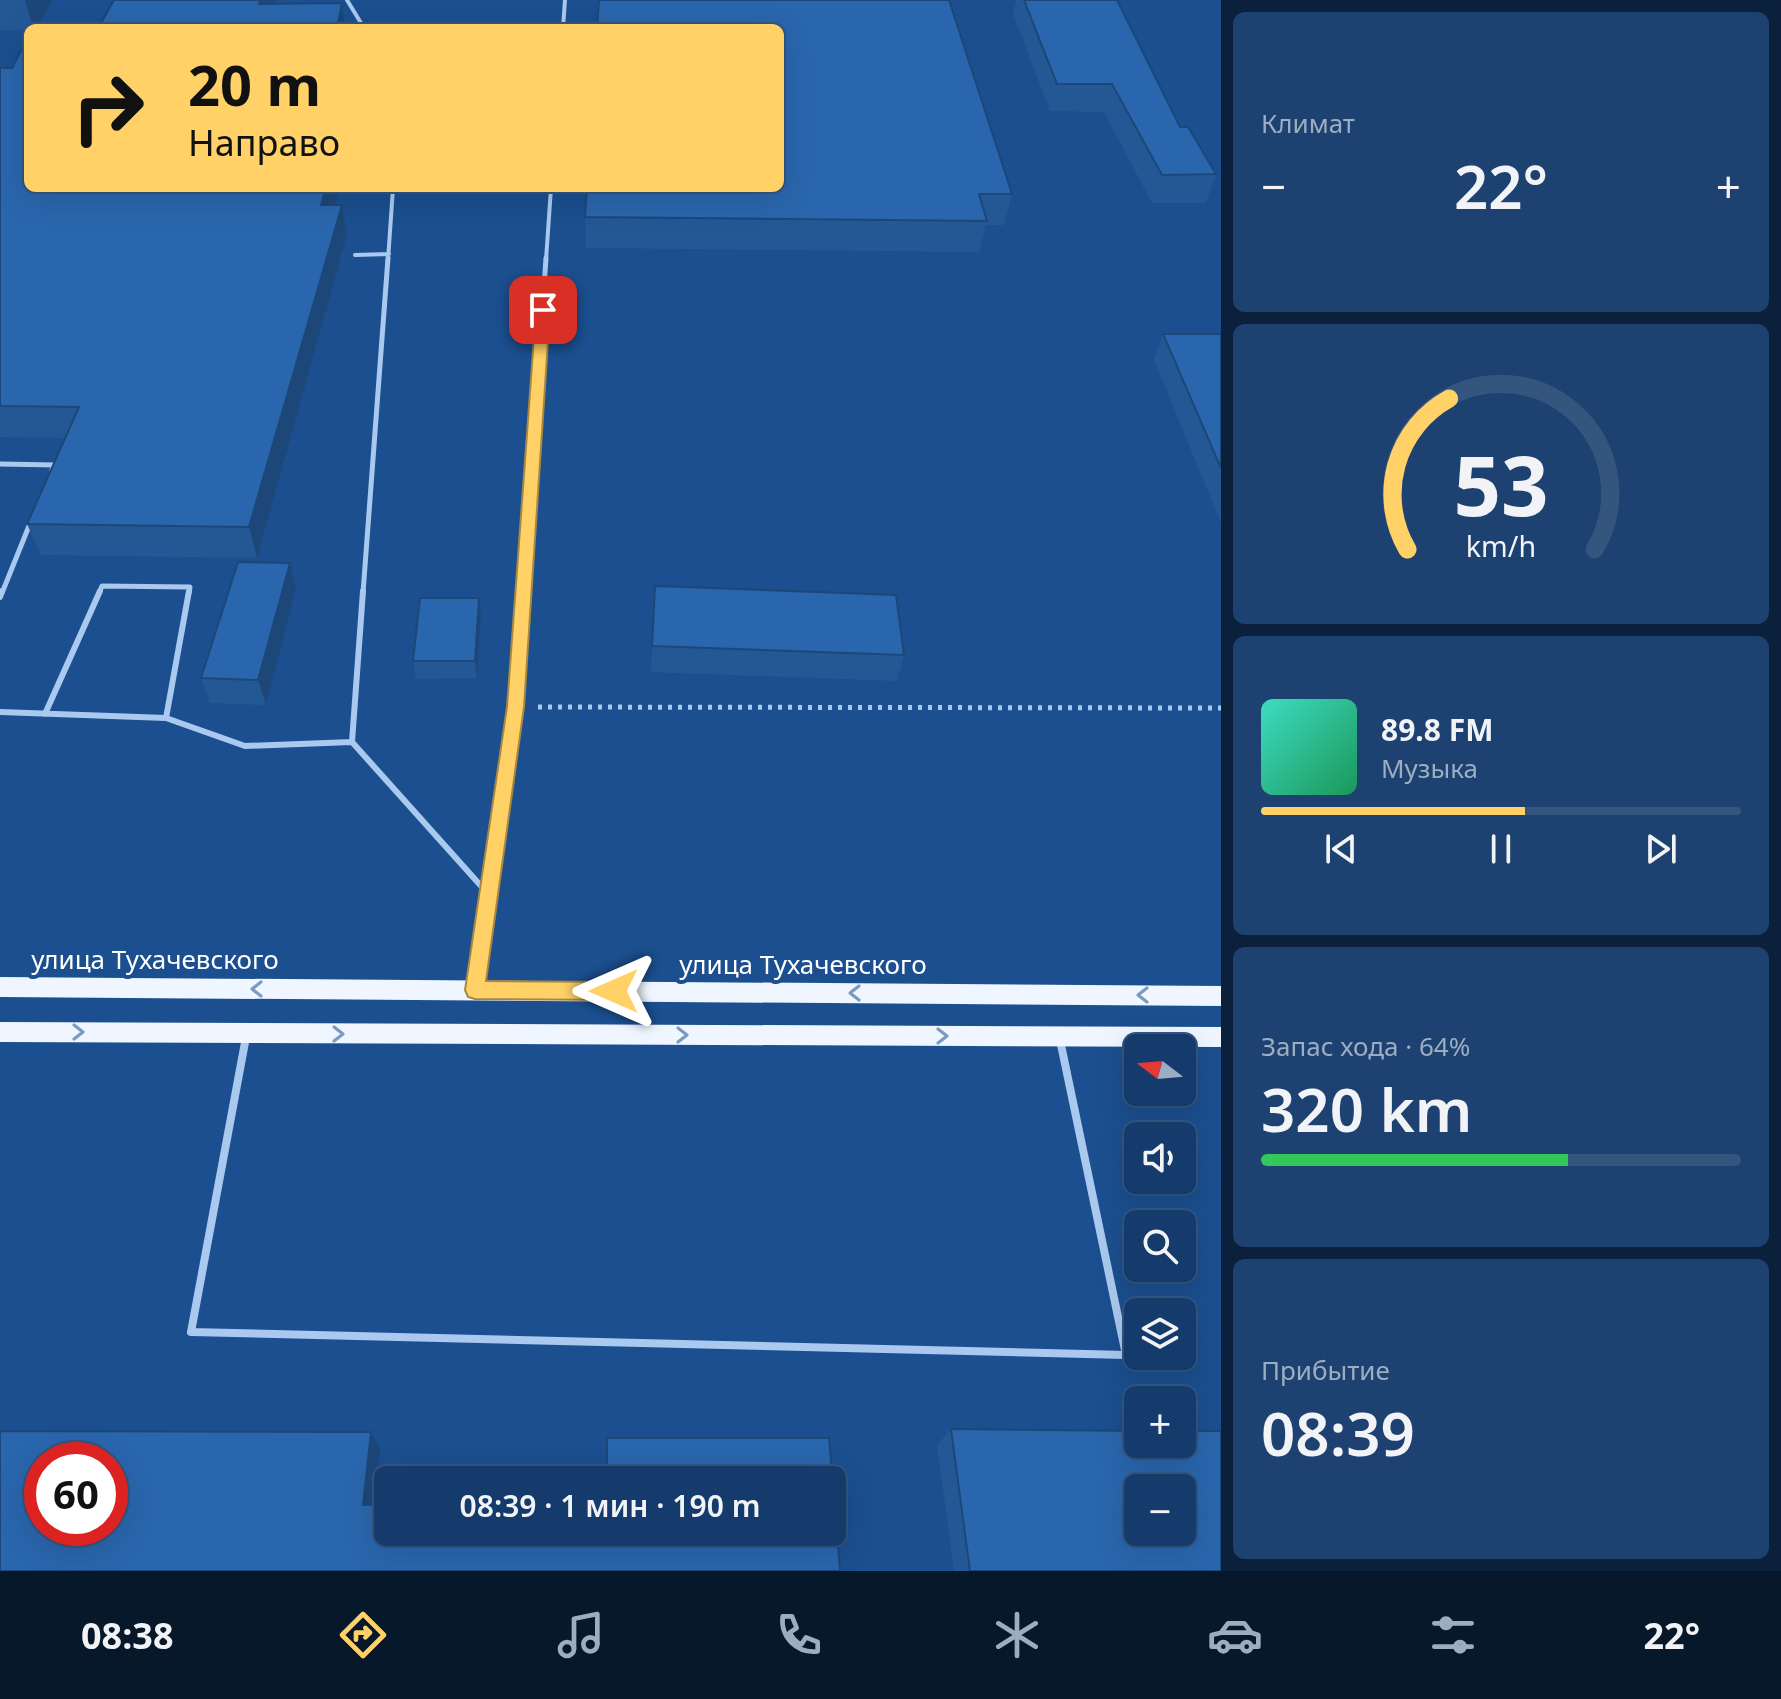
<!DOCTYPE html>
<html lang="ru">
<head>
<meta charset="utf-8">
<style>
  body { margin:0; font-family:"Noto Sans",sans-serif; background:#1d4271; color:#f1f3f6; height:100vh; display:flex; flex-direction:column; font-size:30px; white-space:nowrap }
  * { box-sizing:border-box; margin:0 }
  p { font-size:26px; color:#9dadc1 }
  .icon { flex:none; width:44px; height:44px; fill:none; stroke:currentColor; stroke-width:2; stroke-linecap:round; stroke-linejoin:round }
  .map { position:relative; flex:1; overflow:hidden }
  .details { display:flex; flex-direction:column; gap:12px; padding:12px; background:#0b203b; width:560px }
  .details>* { flex:none }
  .guide { position:absolute; left:24px; top:24px; width:760px; height:168px; border-radius:12px; box-shadow:0 8px 32px #0002,0 0 0 2px #33557e; background:#ffd166; color:#111; overflow:hidden }
  .needle { width:52px; rotate:286deg }
  .tools { position:absolute; left:1124px; top:1034px; display:grid; gap:16px }
  .tools a { display:grid; place-items:center; width:72px; height:72px; border-radius:12px; background:#143b6b; box-shadow:0 8px 32px #0002,0 0 0 2px #33557e; font-size:40px }
  .speed { position:absolute; left:24px; top:1442px; display:flex; gap:16px; font-size:40px; font-weight:700; text-align:center }
  .speed>* { display:grid; place-content:center; width:104px; height:104px; border-radius:50%; background:#143b6b; box-shadow:0 8px 32px #0002,0 0 0 2px #33557e; line-height:1 }
  .speed .limit { border:12px solid #d22; background:#fff; color:#111 }
  .pin { position:absolute; display:grid; place-items:center; width:68px; height:68px; color:#fff; margin:-34px; border-radius:16px; box-shadow:0 4px 12px #0006 }
  .me { position:absolute; width:88px; margin:-44px; rotate:270deg; stroke-linejoin:round; filter:drop-shadow(0 0 6px #0008) }
  .turn { display:flex; align-items:center; gap:28px; height:168px; padding:0 32px; font-size:36px }
  .turn .icon { width:104px; height:104px; stroke-width:2.5 }
  .turn b { display:block; font-size:56px; line-height:68px }
  .big { font-size:60px; font-weight:600; line-height:1.1 }
  .details .widget { flex:1; display:flex; flex-direction:column; justify-content:center; gap:12px; min-width:0; padding:0 28px; border-radius:12px; background:#1d4271 }
  .details .dial { align-items:center; gap:0 }
  .dial svg { height:208px; overflow:visible; fill:none; stroke:#33557e; stroke-width:7; stroke-linecap:round; text-anchor:middle }
  .dial text { fill:#f1f3f6; stroke:none }
  .song { display:flex; align-items:center; gap:24px }
  .cover { width:96px; height:96px; border-radius:12px; background:linear-gradient(135deg,hsl(170 70% 55%),hsl(150 70% 35%)) }
  .played { height:8px; border-radius:4px; background:linear-gradient(90deg,#ffd166 55%,#33557e 55%) }
  .keys { display:flex; justify-content:space-around; direction:ltr }
  .heat { display:flex; justify-content:space-between; align-items:center; font-size:44px; direction:ltr }
  .charge { height:12px; border-radius:6px; background:linear-gradient(90deg,#34c759 64%,#33557e 0) }
  .trip { position:absolute; left:374px; top:1466px; width:472px; height:80px; border-radius:12px; background:#143b6b; box-shadow:0 8px 32px #0002,0 0 0 2px #33557e; font-weight:600; line-height:80px; text-align:center }
  .dock { display:flex; height:128px; justify-content:space-around; align-items:center; background:#08182b; color:#9dadc1 }
  .dock .icon { width:56px; height:56px }
  .dock .active { color:#ffd166 }
  .dock b { font-size:36px; color:#f1f3f6 }
  main { display:flex; flex:1; min-height:0 }
  .map>svg:first-child { display:block }
  .lines { fill:none; stroke-linecap:round; stroke-linejoin:round }
  .path { stroke:#a9c9ee; stroke-width:5; stroke-dasharray:4 6; stroke-linecap:butt }
  .service-far3 { stroke:#a9c9ee; stroke-width:4 }
  .service-far2 { stroke:#a9c9ee; stroke-width:5 }
  .service-far1 { stroke:#a9c9ee; stroke-width:6 }
  .service { stroke:#a9c9ee; stroke-width:8 }
  .primary { fill:#f0f6ff; fill-rule:evenodd }
  .wall { fill:#245895 }
  .shaded-wall { fill:#1d4779 }
  .building { fill:#2a66ad; stroke:#1d4779; stroke-width:2; fill-rule:evenodd }
  .oneway { stroke:#7b9ac1 }
  .route { fill:#ffd166; stroke:#a68842; stroke-width:2 }
  .labels { text-anchor:middle; stroke-width:8; stroke-linejoin:round; paint-order:stroke }
  .street-label { font-size:26px; fill:#fff; stroke:#1b4f8f }
</style>
</head>
<body>
<main>
<div class="map">
<svg width="1221" height="1571" viewBox="0 0 1221 1571">
  <rect width="100%" height="100%" fill="#1b4f8f"/>
  <g class="lines">
    <path class="path" d="M538 707 1221 708"/>
    <path class="service-far3" d="M347 0 364 28
      M563 28 565 0
      M355 255 389 254
      M388 260 393 188
      M546 260 551 188"/>
    <path class="service-far2" d="M0 464 55 465 52 470
      M2 593 31 521
      M99 593 102 586 190 587 189 593
      M363 593 388 258
      M523 593 546 258"/>
    <path class="service-far1" d="M363 591 352 742 490 896
      M0 597 2 591
      M0 712 166 718 245 746 352 742
      M45 714 100 591
      M166 718 189 591
      M475 988 515 707 523 591"/>
    <path class="service" d="M246 1037 191 1332 1126 1355 1060 1040"/>
    <path class="primary" d="M0 977 1221 986V1006L0 997Z
      M0 1022 1221 1027V1047L0 1042Z"/>
  </g>
  <path class="wall" d="M0 0H53L36 26 100 25 277 0 276 4 345 28H28V30H0Z
    M1016 0H1117L1180 127 1216 174 1206 203H1152L1104 112 1050 111 1013 14Z
    M0 68H12L28 188H340L335 205H342L347 235 257 558 41 555 27 524 65 438 0 437Z
    M587 188 1012 194 1004 225H986L979 252 586 248 585 217Z
    M1163 334H1221V523L1154 360Z
    M655 586 904 655 897 681 651 672Z
    M296 589 266 705 210 703 201 678Z
    M481 615 477 678 416 679 413 661Z
    M951 1429 1221 1571H954L937 1445Z"/>
  <path class="shaded-wall" d="M25 0H53L35 28H33Z
    M261 0H277L266 28 259 4Z
    M342 3 345 28H337Z
    M326 188H340L326 235 321 205Z
    M342 205 347 235 257 558 249 527Z
    M290 563 296 589 266 705 258 680Z
    M479 598 481 615 477 678 475 661Z
    M371 1432 380 1448 373 1518 363 1505Z"/>
  <path class="building" d="M114 0H261L259 4 342 3 337 28H33L34 26 100 25Z
    M599 0H949L1012 194H979L987 221 585 217 587 188H780V28H597Z
    M1024 0H1117L1180 127H1188L1216 174 1162 175 1112 84H1057Z
    M28 37V188H326L321 205H342L249 527 27 524 79 407 0 406V68H12Z
    M1163 334H1221V468Z
    M238 562 290 563 258 680 201 678Z
    M655 586 896 595 904 655 652 646Z
    M420 598H479L475 661H413Z
    M951 1429 1138 1431V1444H1182V1431H1221V1571H970ZM1138 1488H1182V1532H1138Z
    M0 1431 371 1432 363 1505H388V1532H832V1480H607V1438H829L840 1571H0ZM42 1460H110V1528H42Z"/>
  <defs><path id="oneway-chevron" d="M-2-3.5L2.5 0L-2 3.5" fill="none" stroke-width="1.6" stroke-linecap="round" stroke-linejoin="round" transform="scale(2)"/></defs>
  <g class="oneway">
    <use href="#oneway-chevron" transform="translate(257 989) rotate(-180)"/>
    <use href="#oneway-chevron" transform="translate(855 993) rotate(-180)"/>
    <use href="#oneway-chevron" transform="translate(1143 995) rotate(-180)"/>
    <use href="#oneway-chevron" transform="translate(78 1032)"/>
    <use href="#oneway-chevron" transform="translate(338 1034)"/>
    <use href="#oneway-chevron" transform="translate(682 1035)"/>
    <use href="#oneway-chevron" transform="translate(942 1036)"/>
  </g>
  <path class="route" d="M543 306 550 310 524 707 486 981 614 982 621 985 624 991 621 998 614 1000 475 999 468 997 465 990 507 707 536 310Z"/>
  <g class="labels">
    <g class="street-label">
      <text x="155" y="969">улица Тухачевского</text>
      <text x="803" y="974">улица Тухачевского</text>
    </g>
  </g>
</svg>
<div class="tools">
<a><svg class="needle" viewBox="-14 -14 28 28"><path d="M0-13l5 13h-10z" fill="#e53935"/><path d="M0 13l5-13h-10z" fill="#9dadc1"/></svg></a>
<a><svg class="icon" aria-label="sound" viewBox="0 0 24 24"><path d="M4 9h4l5-4v14l-5-4H4zM17 9q2 3 0 6"/></svg></a>
<a><svg class="icon" aria-label="search" viewBox="0 0 24 24"><circle cx="10" cy="10" r="6"/><path d="M15 15l6 6"/></svg></a>
<a><svg class="icon" aria-label="layers" viewBox="0 0 24 24"><path d="M12 4l9 5-9 5-9-5zM3 14l9 5 9-5"/></svg></a>
<a>+</a>
<a>−</a>
</div>
<div class="speed"><div class="limit">60</div></div>
<div class="pin" style="left:543px;top:310px;background:#d93025"><svg class="icon" aria-label="arrive" viewBox="0 0 24 24"><path d="M6 21V4h12l-3 4 3 4H6"/></svg></div>
<svg class="me" style="left:614px;top:991px" viewBox="-20 -20 40 40"><path d="M0-17L14 15 0 8-14 15z" fill="#ffd166" stroke="#fff" stroke-width="4"/></svg>
<div class="trip">08:39 · 1 мин · 190 m</div>
<div class="guide">
<div class="turn"><svg class="icon" aria-label="right" viewBox="0 0 24 24"><path d="M7 20v-9h11M14 6l5 5-5 5"/></svg><div><b>20 m</b>Направо</div></div>
</div>
</div>
<section class="details">
<div class="widget"><p>Климат</p>
<div class="heat"><a>−</a><b class="big">22°</b><a>+</a></div>
</div>
<div class="widget dial"><svg viewBox="0 0 100 80">
<path d="M14 69A42 42 0 1 1 86 69"/>
<path d="M14 69A42 42 0 0 1 30 11" stroke="#ffd166"/>
<text x="50" y="56" font-size="32" font-weight="700">53</text>
<text x="50" y="72" font-size="11">km/h</text>
</svg></div>
<div class="widget">
<div class="song"><i class="cover"></i><div><b>89.8 FM</b><p>Музыка</p></div></div>
<div class="played"></div>
<div class="keys"><svg class="icon" aria-label="previous" viewBox="0 0 24 24"><path d="M18 5L8 12l10 7zM5 5v14"/></svg><svg class="icon" aria-label="pause" viewBox="0 0 24 24"><path d="M8 5v14M16 5v14"/></svg><svg class="icon" aria-label="next" viewBox="0 0 24 24"><path d="M6 5l10 7-10 7zM19 5v14"/></svg></div>
</div>
<div class="widget"><p>Запас хода · 64%</p><b class="big">320 km</b><div class="charge"></div></div>
<div class="widget"><p>Прибытие</p><b class="big">08:39</b></div>
</section>
</main>
<nav class="dock">
<b>08:38</b>
<svg class="icon active" aria-label="directions" viewBox="0 0 24 24"><path d="M12 3l9 9-9 9-9-9zM9 14v-3h6M13 9l2 2-2 2"/></svg>
<svg class="icon" aria-label="music" viewBox="0 0 24 24"><path d="M9 18V5l10-2v13"/><circle cx="6" cy="18" r="3"/><circle cx="16" cy="16" r="3"/></svg>
<svg class="icon" aria-label="phone" viewBox="0 0 24 24"><path d="M5 4h4l2 5-3 2q2 4 5 5l2-3 5 2v4C11 20 4 13 5 4z"/></svg>
<svg class="icon" aria-label="climate" viewBox="0 0 24 24"><path d="M12 3v18M4 7l16 10M4 17L20 7"/></svg>
<svg class="icon" aria-label="car" viewBox="0 0 24 24"><path d="M5 17H2v-5l4-1 3-4h7l3 4 3 1v5h-3M9 17h6M6 11h13"/><circle cx="7" cy="17" r="2"/><circle cx="17" cy="17" r="2"/></svg>
<svg class="icon" aria-label="filters" viewBox="0 0 24 24"><path d="M4 7h16M4 17h16"/><circle cx="9" cy="7" r="2"/><circle cx="15" cy="17" r="2"/></svg>
<b>22°</b>
</nav>
</body>
</html>
